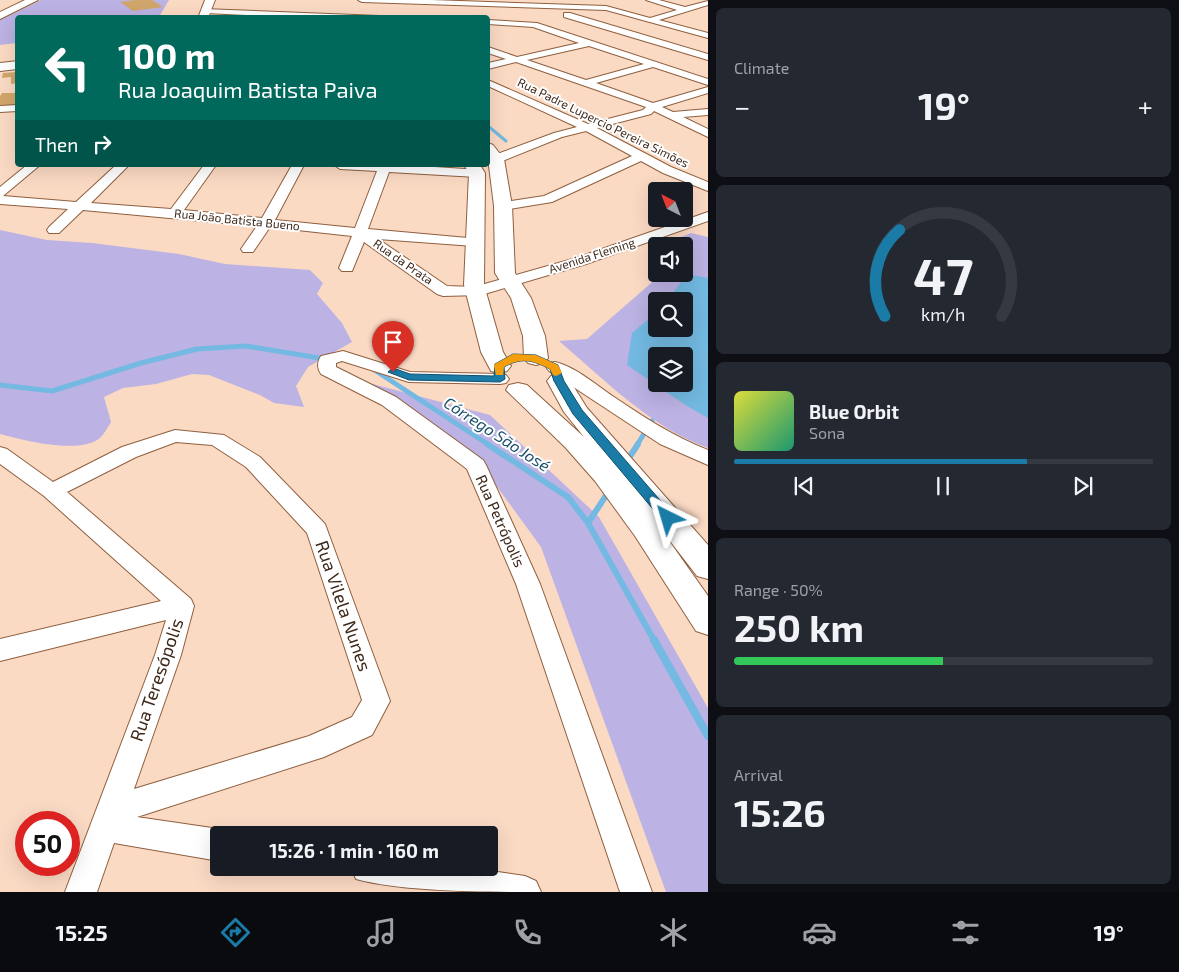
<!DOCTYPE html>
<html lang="en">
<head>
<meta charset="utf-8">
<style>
  body { margin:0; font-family:"Exo 2",sans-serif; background:#242831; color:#f1f3f6; height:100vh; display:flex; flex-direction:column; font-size:19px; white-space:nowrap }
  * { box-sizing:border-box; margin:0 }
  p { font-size:16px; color:#9ea1a6 }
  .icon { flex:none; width:28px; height:28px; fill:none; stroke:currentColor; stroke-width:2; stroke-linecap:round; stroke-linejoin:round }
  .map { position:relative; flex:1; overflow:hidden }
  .panel { display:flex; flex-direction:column; gap:8px; padding:8px; background:#0d0f14; width:471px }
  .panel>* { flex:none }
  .top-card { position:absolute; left:15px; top:15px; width:475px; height:152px; border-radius:5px; box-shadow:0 5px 20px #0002; background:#00695c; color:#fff; overflow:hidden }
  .needle { width:32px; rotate:318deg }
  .fabs { position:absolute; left:648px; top:182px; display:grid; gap:10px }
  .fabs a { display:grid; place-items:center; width:45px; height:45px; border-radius:5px; background:#171b24; box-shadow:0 5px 20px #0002; font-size:25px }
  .speed { position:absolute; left:15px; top:811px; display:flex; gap:10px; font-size:25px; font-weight:700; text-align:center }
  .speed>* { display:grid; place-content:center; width:65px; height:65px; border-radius:50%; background:#171b24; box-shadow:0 5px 20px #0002; line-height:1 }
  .speed .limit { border:8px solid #d22; background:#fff; color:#111 }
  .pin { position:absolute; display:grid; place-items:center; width:42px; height:42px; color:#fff; margin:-51px -21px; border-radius:50% 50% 50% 0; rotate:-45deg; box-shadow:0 0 5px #0007 }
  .pin .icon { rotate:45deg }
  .me { position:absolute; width:55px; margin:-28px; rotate:320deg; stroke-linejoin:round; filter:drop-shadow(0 0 4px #0008) }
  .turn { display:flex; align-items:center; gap:18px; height:105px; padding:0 20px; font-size:22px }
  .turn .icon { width:65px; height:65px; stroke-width:2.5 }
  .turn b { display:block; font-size:35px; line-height:42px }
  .then { display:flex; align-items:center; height:48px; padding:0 20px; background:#0003; gap:10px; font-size:19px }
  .big { font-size:38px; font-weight:700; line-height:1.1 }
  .panel .tile { flex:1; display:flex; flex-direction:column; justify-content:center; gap:8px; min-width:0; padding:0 18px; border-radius:8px; background:#242831 }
  .panel .dial { align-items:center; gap:0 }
  .dial svg { height:130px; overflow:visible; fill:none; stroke:#363941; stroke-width:7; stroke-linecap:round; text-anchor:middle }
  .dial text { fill:#f1f3f6; stroke:none }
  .song { display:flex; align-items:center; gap:15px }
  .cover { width:60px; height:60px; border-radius:8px; background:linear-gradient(135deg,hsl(60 70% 55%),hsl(160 70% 35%)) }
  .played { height:5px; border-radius:2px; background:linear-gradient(90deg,#1a7ba7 70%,#363941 70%) }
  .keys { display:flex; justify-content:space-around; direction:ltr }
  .heat { display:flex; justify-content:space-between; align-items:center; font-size:28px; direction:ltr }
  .charge { height:8px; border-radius:4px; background:linear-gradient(90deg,#34c759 50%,#363941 0) }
  .trip { position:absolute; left:210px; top:826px; width:288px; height:50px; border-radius:5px; background:#171b24; box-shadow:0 5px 20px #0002; font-weight:700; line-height:50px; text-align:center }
  .tabs { display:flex; height:80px; justify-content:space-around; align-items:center; background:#090b0e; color:#9ea1a6 }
  .tabs .icon { width:35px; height:35px }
  .tabs .selected { color:#1a7ba7 }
  .tabs b { font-size:22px; color:#f1f3f6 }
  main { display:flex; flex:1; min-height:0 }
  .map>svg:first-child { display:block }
  .green { fill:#bcb2e3; fill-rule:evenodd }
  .water { fill:#73b9e1; fill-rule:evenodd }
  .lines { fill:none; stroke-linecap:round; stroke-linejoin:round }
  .stream-far3 { stroke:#73b9e1; stroke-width:3 }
  .stream-far2 { stroke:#73b9e1; stroke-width:5 }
  .stream-far1 { stroke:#73b9e1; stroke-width:6 }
  .stream { stroke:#73b9e1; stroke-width:8 }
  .building { fill:#d1a66c }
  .minor-casing { stroke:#8f5f3e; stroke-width:2 }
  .major-casing { stroke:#8f5f3e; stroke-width:2 }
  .minor { fill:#fff; fill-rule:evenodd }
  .major { fill:#fff; fill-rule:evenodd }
  .route { fill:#1a7ba7; stroke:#11506d }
  .slow { fill:#f59e0b }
  .labels { text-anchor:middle; stroke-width:4; stroke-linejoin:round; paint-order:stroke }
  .far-street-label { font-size:12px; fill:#3d281a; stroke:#fff }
  .street-label { font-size:15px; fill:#3d281a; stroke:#fff }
  .water-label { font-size:16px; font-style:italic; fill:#1a516c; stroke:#fff }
  .near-street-label { font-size:18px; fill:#3d281a; stroke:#fff }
</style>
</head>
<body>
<main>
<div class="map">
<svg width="708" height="892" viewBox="0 0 708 892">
  <rect width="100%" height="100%" fill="#fbdac4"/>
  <path class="green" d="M41 0H169L159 17 18 18 17 43 0 45V20Z
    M0 230 47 240 92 243 179 254 225 264 310 270 323 283 317 294 342 323 352 342 308 367 296 386 304 407 274 403 260 395 209 375 192 374 156 384 123 388 104 397 111 422C108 427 104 434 100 438 79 455 23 440 0 434Z
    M691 233 708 237V448C650 427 605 380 559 341L587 339 658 277 648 270 656 260V274H684V246H658ZM656 301H684V329H656ZM656 356H684V384H656Z
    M369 383 490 415 599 517 708 708V892H666L541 547 474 455Z"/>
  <path class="water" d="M687 274 708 278V418L687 406 627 365 632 333 656 313V329H684V301H667ZM656 356H684V384H656Z"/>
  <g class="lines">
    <path class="stream-far3" d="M488 126 506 141"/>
    <path class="stream-far2" d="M373 369 489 445
      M0 385 52 391 141 363 197 349 246 346 325 359
      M637 445 652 421"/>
    <path class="stream-far1" d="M487 444 568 497 588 523 655 642
      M627 461 638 444
      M588 523 609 491"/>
    <path class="stream" d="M654 640 708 736"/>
  </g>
  <path class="building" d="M135 0H152L163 7 133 11 120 2Z
    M18 72V83L11 84V77L2 78 3 73Z
    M2 93H18V106H0V96Z"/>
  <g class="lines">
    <defs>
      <path id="minor" d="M358 0H431L606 6 650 18 677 10 646 0H659L685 7 708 1V5L659 20 708 33V38L606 10 362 2Z
        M203 9 380 16 384 18H308L206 13H203Z
        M564 13H570L708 54V60L564 17Z
        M488 20 537 23 708 79V85L653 67 596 83 653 103 708 87V93L662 107 673 112 708 109V115L683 117 708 129V137L654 111 651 114 597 128 671 167 708 182V191L663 173 641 161 552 202 503 210 498 209 496 206 498 203 544 196 632 156 586 131 562 137 500 162H492L490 159 492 156 554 133 577 127 488 86V80L588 124 643 110 646 107 516 62 488 69V63L506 59 488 53V47L517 57 579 43 533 27 488 24ZM589 46 644 64 586 80 527 60Z
        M18 105V111L0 112V106Z
        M27 165H40L3 196 76 202 116 165H129L91 203 171 209 204 165H216L184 210 262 218 292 165H304L275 220 355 228 377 171 340 169 334 165H403L481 170 483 173 481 176 477 177 389 172 368 229 479 239 481 242 479 245 474 246 378 239 447 286 474 287 576 258 708 212V221L586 264 481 295 443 296 437 294 364 242 352 271H342L339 268 352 236 270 227 253 252H243L241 249 257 226 83 210 59 233H49L47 230 49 227 68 209 0 204V187Z
        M343 351 410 372 500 374 506 375 509 379 506 383 500 384 409 382 342 361 336 363V367L396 397 483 460 486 465 540 584 652 892H620L516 584 467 469 382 405 321 374C317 368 317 362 321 356Z
        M555 362C576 367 596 385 614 397 644 417 674 437 708 450V465L660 444 549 371 546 367 549 363Z
        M175 430 224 435 260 457 325 524 390 701 372 735 324 757 137 817 219 829 230 834 219 835V861L114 843 97 892H65L155 655 166 620 0 661V639L161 601 44 496 0 464V447L7 449 53 482 122 447ZM176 442 212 445 246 467 307 533 362 700 352 717 309 736 134 789 181 655 194 606 191 599 67 492 136 457Z
        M351 868H470L525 876 536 881 541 892C488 892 404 892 356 879Z"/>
      <path id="major" d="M25 0H38L0 19V12Z
        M205 0H215L208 18H198Z
        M18 61V69L0 71V63Z
        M488 143 493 145 504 159 512 206 515 273 531 298 545 336 548 358 544 363 536 365 528 363 524 358 523 336 511 298 495 273 494 206 488 158Z
        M464 165H480L485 173 484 285 503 352 511 366 507 371 499 373 491 371 481 352 464 285 469 173Z
        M559 374 567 376 587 408 708 545V579L697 576 660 528 708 596V635L696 631 635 536 595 481 565 447 506 390 509 385 518 383 527 385 584 437 564 412 547 381 551 376Z"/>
    </defs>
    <use href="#minor" class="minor-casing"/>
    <use href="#major" class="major-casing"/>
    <use href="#minor" class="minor"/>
    <use href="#major" class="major"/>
  </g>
  <path class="route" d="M513 354 536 355 558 365 564 381 582 410 672 514 674 518 672 521H663L573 414 554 381 550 369C532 360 522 357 504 367L505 379 500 382 409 380 388 372 393 368 410 374 494 376 495 364Z"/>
  <path class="slow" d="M513 354 536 355 558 365 562 373 556 376 553 375 550 369C532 360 522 357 504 367L503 375H496L494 366 495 364Z"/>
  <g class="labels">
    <g class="far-street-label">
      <text transform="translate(603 123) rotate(26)" y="4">Rua Padre Lupercio Pereira Simões</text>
      <text transform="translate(237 220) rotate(6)" y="4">Rua João Batista Bueno</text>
      <text transform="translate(592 256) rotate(-18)" y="4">Avenida Fleming</text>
      <text transform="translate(403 262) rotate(35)" y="4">Rua da Prata</text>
    </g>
    <g class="street-label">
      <text transform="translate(500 521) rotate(66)" y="5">Rua Petrópolis</text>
    </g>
    <g class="water-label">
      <text transform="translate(497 434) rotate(33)" y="6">Córrego São José</text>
    </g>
    <g class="near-street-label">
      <text transform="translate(343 606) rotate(71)" y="6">Rua Vilela Nunes</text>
      <text transform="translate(157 680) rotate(-71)" y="6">Rua Teresópolis</text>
    </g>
  </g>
</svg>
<div class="fabs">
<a><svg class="needle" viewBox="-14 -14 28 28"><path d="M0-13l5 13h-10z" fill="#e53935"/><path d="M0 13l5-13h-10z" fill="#9ea1a6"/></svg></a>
<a><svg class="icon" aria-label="sound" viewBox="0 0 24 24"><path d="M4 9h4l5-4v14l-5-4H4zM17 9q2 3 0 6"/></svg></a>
<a><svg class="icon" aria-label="search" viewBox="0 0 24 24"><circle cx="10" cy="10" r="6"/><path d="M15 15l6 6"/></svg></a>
<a><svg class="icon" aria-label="layers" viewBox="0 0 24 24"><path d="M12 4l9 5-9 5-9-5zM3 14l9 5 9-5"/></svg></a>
</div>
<div class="speed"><div class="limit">50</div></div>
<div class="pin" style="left:393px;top:372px;background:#d93025"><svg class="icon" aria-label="arrive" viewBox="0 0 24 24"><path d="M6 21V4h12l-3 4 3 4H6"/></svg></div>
<svg class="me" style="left:668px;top:518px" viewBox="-20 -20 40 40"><path d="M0-17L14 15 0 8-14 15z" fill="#1a7ba7" stroke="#fff" stroke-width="4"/></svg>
<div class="trip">15:26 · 1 min · 160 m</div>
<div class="top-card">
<div class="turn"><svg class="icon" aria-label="left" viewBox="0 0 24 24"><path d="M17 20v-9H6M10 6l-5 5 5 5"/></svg><div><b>100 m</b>Rua Joaquim Batista Paiva</div></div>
<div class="then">Then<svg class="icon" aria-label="right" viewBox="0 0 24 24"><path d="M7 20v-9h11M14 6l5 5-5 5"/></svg></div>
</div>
</div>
<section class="panel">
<div class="tile"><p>Climate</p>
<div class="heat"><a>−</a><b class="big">19°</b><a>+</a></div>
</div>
<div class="tile dial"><svg viewBox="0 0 100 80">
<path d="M14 69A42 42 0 1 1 86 69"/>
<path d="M14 69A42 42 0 0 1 23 16" stroke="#1a7ba7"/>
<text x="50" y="56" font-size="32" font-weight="700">47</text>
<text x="50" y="72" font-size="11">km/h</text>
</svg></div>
<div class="tile">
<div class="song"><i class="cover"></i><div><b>Blue Orbit</b><p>Sona</p></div></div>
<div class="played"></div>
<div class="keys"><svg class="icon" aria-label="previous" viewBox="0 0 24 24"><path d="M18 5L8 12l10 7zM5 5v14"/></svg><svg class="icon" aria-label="pause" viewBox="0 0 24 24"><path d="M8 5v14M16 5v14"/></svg><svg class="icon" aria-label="next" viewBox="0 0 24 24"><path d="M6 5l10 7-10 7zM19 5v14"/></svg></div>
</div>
<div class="tile"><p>Range · 50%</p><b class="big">250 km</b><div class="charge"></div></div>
<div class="tile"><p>Arrival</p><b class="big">15:26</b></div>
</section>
</main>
<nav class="tabs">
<b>15:25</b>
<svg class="icon selected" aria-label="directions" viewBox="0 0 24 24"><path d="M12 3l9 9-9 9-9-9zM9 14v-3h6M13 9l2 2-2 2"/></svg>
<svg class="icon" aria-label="music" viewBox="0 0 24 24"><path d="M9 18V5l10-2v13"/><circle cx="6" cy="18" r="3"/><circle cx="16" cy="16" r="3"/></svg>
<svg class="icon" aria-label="phone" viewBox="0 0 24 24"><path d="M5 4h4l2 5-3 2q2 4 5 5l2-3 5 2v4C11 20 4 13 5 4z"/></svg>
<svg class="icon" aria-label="climate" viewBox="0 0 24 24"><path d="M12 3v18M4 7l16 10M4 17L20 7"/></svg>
<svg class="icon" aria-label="car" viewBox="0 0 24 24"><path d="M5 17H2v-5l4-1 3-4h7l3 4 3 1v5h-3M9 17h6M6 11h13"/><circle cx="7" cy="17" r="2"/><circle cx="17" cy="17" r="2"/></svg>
<svg class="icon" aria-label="filters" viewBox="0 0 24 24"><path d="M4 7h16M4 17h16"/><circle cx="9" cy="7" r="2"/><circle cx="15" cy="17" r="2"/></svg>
<b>19°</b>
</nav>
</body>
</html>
